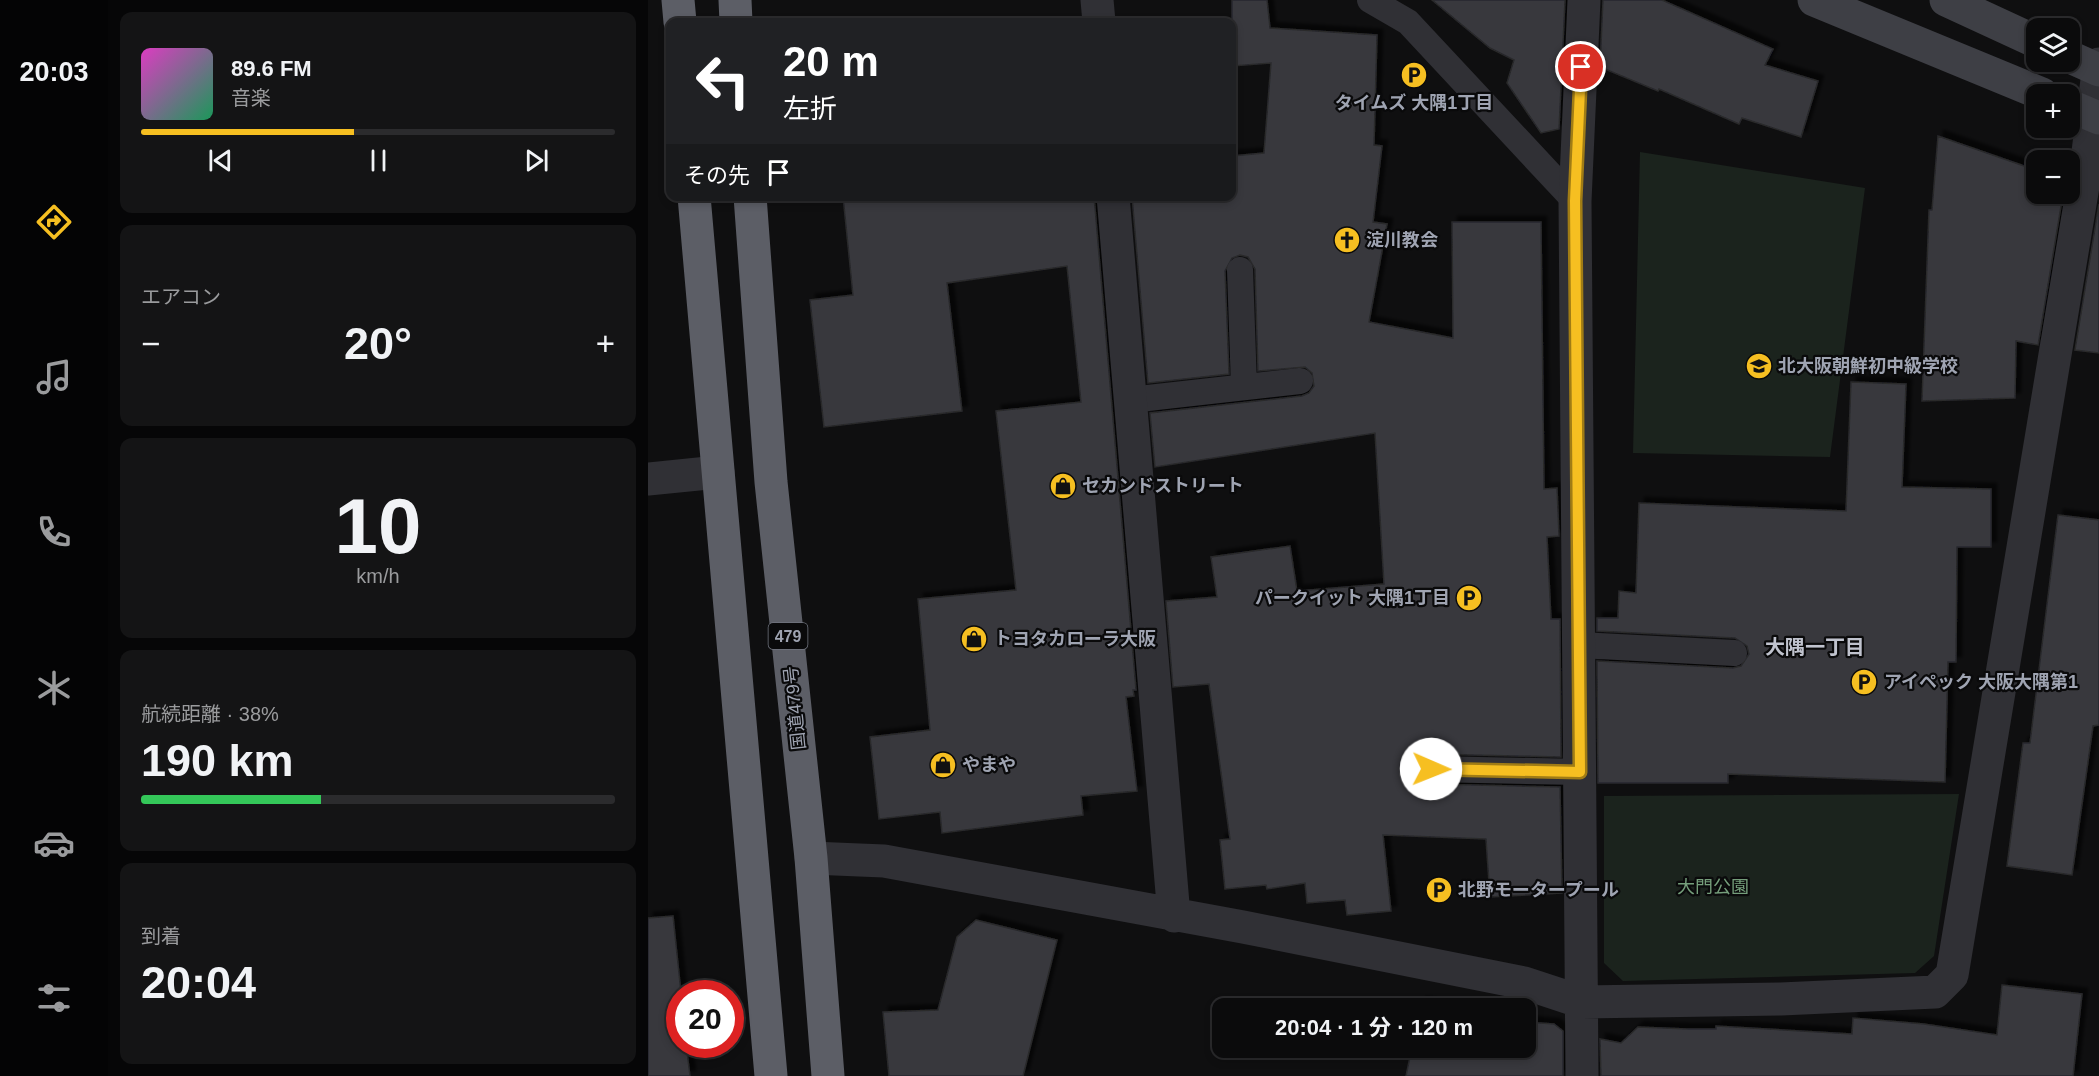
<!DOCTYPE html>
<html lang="ja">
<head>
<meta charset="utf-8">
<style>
  body { margin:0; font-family:Helvetica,"Noto Sans JP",sans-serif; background:#141415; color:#f1f3f6; height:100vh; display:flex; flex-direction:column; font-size:22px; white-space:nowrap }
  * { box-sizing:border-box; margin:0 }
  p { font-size:20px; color:#9a9b9d }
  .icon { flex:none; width:33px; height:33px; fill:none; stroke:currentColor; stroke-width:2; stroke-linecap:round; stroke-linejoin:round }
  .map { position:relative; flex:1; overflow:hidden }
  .panel { display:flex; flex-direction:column; gap:12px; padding:12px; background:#060607; width:540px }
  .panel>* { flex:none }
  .top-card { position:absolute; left:18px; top:18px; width:570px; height:183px; border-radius:12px; box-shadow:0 3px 9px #0003,0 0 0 2px #2b2b2d; background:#202124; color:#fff; overflow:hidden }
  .controls { position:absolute; left:1378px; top:18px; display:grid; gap:12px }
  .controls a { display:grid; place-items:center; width:54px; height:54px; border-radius:12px; background:#0b0b0c; box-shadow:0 3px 9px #0003,0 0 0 2px #2b2b2d; font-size:30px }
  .speed { position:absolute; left:18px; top:980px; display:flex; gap:12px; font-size:30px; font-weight:700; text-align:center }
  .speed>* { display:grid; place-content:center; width:78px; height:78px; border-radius:50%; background:#0b0b0c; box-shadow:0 3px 9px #0003,0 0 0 2px #2b2b2d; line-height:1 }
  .speed .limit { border:9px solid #d22; background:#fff; color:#111 }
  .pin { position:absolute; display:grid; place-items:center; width:51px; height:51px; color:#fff; margin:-26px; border:3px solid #fff; border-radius:50%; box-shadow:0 2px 6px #0007 }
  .me { position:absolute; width:66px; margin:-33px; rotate:91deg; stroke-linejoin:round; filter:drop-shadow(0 0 4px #0008) }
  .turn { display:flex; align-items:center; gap:21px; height:126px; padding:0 18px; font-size:27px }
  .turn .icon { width:78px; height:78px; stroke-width:2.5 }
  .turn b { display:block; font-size:42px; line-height:51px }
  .then { display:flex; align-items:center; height:57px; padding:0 18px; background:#0003; gap:12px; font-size:22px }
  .big { font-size:45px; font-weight:700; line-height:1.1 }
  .panel .widget { flex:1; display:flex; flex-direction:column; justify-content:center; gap:9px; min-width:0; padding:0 21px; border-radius:12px; background:#141415 }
  .panel .dial { align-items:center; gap:0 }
  .dial b { font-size:78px; line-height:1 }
  .song { display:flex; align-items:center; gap:18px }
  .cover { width:72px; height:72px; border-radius:9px; background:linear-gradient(135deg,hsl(310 70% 55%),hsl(150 70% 35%)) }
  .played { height:6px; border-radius:3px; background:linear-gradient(90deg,#f6bf21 45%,#2b2b2d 45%) }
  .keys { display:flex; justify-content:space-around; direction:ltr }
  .heat { display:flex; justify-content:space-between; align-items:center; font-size:33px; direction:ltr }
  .charge { height:9px; border-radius:4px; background:linear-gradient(90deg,#34c759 38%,#2b2b2d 0) }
  .trip { position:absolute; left:564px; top:998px; width:324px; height:60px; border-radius:12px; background:#0b0b0c; box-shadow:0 3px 9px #0003,0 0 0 2px #2b2b2d; font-weight:700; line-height:60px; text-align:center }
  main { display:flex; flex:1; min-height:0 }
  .tabs { display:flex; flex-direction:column; width:108px; justify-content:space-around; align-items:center; background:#040405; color:#9a9b9d }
  .tabs .icon { width:42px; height:42px }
  .tabs .on { color:#f6bf21 }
  .tabs b { font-size:27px; color:#f1f3f6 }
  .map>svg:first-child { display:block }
  .green { fill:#1b231d }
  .building { fill:#38393e; stroke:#29292c; stroke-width:1.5; filter:url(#shadow) }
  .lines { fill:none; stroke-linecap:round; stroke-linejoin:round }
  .lane { stroke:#303035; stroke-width:26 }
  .street { stroke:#303035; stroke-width:33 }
  .secondary { stroke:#3e3f45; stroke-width:33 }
  .highway { stroke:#5c5e66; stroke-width:33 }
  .route-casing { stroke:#a07c15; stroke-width:15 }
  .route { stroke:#f6bf21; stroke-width:10 }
  .labels { text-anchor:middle; stroke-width:4.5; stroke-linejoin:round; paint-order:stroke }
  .shield { fill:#0a0a0b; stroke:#727680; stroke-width:1.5 }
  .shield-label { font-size:16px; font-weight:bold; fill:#9fa4b2 }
  .poi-label { font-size:18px; font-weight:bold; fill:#9fa4b2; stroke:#0a0a0b; text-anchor:start }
  .street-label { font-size:18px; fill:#9fa4b2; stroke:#0a0a0b }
  .park-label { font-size:18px; fill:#759e7b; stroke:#0a0a0b }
  .neighbourhood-label { font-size:20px; font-weight:bold; fill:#c0c3ce; stroke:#0a0a0b }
</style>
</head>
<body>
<main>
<nav class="tabs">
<b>20:03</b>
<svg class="icon on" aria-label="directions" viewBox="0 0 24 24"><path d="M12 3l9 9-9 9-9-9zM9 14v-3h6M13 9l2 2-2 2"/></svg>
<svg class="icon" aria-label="music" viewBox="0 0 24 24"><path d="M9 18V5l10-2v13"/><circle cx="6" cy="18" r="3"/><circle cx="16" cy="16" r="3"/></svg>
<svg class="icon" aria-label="phone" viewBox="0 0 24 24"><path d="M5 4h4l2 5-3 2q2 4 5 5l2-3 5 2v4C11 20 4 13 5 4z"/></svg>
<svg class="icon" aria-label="climate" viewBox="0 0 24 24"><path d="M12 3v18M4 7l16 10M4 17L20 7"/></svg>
<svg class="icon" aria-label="car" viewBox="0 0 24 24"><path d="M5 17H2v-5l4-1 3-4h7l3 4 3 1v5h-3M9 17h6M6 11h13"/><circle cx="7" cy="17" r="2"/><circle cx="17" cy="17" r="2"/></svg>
<svg class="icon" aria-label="filters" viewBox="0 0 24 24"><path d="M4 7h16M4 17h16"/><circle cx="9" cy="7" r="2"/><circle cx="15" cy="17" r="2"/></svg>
</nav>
<section class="panel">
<div class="widget">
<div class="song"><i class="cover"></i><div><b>89.6 FM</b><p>音楽</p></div></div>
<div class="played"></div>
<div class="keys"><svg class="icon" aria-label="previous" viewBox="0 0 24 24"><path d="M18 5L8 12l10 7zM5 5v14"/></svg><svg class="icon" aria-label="pause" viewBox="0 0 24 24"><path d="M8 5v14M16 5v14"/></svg><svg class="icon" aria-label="next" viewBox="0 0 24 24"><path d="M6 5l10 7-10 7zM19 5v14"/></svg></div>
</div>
<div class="widget"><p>エアコン</p>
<div class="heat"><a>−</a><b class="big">20°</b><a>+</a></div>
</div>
<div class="widget dial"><b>10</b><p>km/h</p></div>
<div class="widget"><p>航続距離 · 38%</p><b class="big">190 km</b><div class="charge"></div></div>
<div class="widget"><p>到着</p><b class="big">20:04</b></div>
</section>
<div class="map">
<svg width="1451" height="1076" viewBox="0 0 1451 1076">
  <defs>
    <filter id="shadow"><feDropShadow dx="5.5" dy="-5.5" stdDeviation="1.5" flood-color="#0009"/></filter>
  </defs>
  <rect width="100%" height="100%" fill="#0f0f10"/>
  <path class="green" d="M992 152 1217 188 1182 457 985 453Z
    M1311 794 1286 956 1267 973 975 981 956 963V796Z"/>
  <path class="building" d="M584 0H619L622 28 729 35 726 145 734 146 725 222 739 224 721 322 805 338 804 222H893L896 489 909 488 911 536 899 537 903 619H912L913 757 783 754 771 761 768 769 775 781 783 784 912 787 914 893 842 897 838 839 735 835 743 911 699 915 697 900 659 903 657 883 619 889 618 885 577 889 572 840 582 839 561 684 525 687 518 601 569 597 563 557 642 546 649 591 736 584 727 433 507 467 502 413 654 396 661 393 666 386 664 373 657 367 610 371 607 269 600 257 592 255 584 258 577 271 581 374 500 383 484 196H584V156L616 153 623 63 584 66Z
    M784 0H917L911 129 893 133 859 83 866 60 842 48Z
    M955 0H1014L1125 49 1117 65 1170 81 1153 137 1094 118 1091 124 1011 89 1010 91 952 67Z
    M1290 136 1379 167 1389 178V194H1415L1390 345 1368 341 1367 398 1274 401 1281 210H1284Z
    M195 196H446L488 690H485L486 696 478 697 489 791 433 796 435 815 294 833 292 812 231 819 222 737 282 730 270 599 368 590 348 411 433 402 419 266 299 283 314 411 176 427 162 300 205 295Z
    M1451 204V353L1427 350Z
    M1203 382 1258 384 1254 487 1343 489V547H1309L1308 662H1300L1297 782 1080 774V783H950L949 661 1085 668 1093 666 1101 654 1099 646 1087 638 949 631V618H970L971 591 988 593 991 503 1198 511Z
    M1410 515 1451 520V725L1445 726 1424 875 1359 866 1375 743H1382Z
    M25 916 33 993 32 1044H38L42 1076H0V918Z
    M328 920 409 940 375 1076H241L235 1012 290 1010 309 937Z
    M1354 985 1434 994 1425 1076H953L952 1039 973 1043 990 1027 1040 1029H1068V1026L1204 1034 1205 1018 1276 1024 1349 1035Z
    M773 1002 801 1008H771Z
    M878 1022 906 1024 915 1031V1076H758L764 1047H878Z"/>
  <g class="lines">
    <path class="lane" d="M722 0 760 22 927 201
      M592 270 596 387
      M482 400 652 381
      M931 645 1086 653
      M783 769 932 772"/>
    <path class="street" d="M449 0 451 22
      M465 196 526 916
      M0 479 70 472
      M163 858 236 861 595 927 876 983 934 1002 1133 999 1287 992 1304 975 1438 168 1451 64
      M934 1076 927 201 936 0"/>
    <path class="secondary" d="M1166 0 1394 94
      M1298 0 1389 42
      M1422 57 1451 70
      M1422 106 1451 118"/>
    <path class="highway" d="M30 0 32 22
      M87 0 88 22
      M46 196 123 1076
      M102 196 123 482 163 858 180 1076"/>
  </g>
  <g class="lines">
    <defs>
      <path id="route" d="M783 769 932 772 927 201 933 67"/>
    </defs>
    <use href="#route" class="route-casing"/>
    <use href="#route" class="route"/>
  </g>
  <defs>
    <symbol id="parking-disc" viewBox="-11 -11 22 22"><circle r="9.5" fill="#f6bf21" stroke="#0a0a0b"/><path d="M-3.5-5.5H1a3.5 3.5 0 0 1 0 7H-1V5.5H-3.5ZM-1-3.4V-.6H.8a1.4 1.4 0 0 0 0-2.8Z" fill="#111"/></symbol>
    <symbol id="church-disc" viewBox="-11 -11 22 22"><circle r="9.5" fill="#f6bf21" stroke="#0a0a0b"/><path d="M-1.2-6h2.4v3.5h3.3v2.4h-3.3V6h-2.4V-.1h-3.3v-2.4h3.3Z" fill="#111"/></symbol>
    <symbol id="school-disc" viewBox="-11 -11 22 22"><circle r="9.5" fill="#f6bf21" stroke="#0a0a0b"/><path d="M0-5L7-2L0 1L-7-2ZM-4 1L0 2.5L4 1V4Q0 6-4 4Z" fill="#111"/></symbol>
    <symbol id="shop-disc" viewBox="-11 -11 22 22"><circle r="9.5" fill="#f6bf21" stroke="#0a0a0b"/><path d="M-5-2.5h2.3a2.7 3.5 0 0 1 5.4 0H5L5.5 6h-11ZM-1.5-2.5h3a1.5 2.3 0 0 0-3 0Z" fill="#111"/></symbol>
  </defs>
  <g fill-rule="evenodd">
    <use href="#parking-disc" x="751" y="60" width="30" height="30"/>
    <use href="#church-disc" x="684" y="225" width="30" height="30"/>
    <use href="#school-disc" x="1096" y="351" width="30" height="30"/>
    <use href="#shop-disc" x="400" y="471" width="30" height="30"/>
    <use href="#parking-disc" x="806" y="583" width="30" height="30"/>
    <use href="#shop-disc" x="311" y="624" width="30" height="30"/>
    <use href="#parking-disc" x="1201" y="667" width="30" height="30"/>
    <use href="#shop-disc" x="280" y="750" width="30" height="30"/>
    <use href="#parking-disc" x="776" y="875" width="30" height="30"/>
  </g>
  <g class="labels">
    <rect class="shield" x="120.5" y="623" width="39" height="26" rx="4.5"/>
    <g class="shield-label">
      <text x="140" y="642">479</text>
    </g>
    <g class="poi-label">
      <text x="766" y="109" text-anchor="middle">タイムズ 大隅1丁目</text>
      <text x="718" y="246">淀川教会</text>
      <text x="1130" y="372">北大阪朝鮮初中級学校</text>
      <text x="434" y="492">セカンドストリート</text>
      <text x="802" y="604" text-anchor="end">パークイット 大隅1丁目</text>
      <text x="346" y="645">トヨタカローラ大阪</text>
      <text x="1236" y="688">アイペック 大阪大隅第1</text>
      <text x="314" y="771">やまや</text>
      <text x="810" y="896">北野モータープール</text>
    </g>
    <g class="street-label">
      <text transform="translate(147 708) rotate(-96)" y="6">国道479号</text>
    </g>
    <g class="park-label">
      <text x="1065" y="893">大門公園</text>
    </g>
    <g class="neighbourhood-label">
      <text x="1167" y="654">大隅一丁目</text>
    </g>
  </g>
</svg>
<div class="controls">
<a><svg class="icon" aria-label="layers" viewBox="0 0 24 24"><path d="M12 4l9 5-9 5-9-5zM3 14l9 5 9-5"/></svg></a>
<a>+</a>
<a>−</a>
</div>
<div class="speed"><div class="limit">20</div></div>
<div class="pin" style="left:933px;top:67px;background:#d93025"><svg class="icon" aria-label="arrive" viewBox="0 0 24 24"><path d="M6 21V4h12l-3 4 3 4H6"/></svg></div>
<svg class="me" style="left:783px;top:769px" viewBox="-20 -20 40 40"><circle r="19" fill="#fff"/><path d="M0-13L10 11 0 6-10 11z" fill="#f6bf21"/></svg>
<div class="trip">20:04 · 1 分 · 120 m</div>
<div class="top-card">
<div class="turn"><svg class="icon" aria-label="left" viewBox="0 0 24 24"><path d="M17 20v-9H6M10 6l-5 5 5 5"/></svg><div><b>20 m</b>左折</div></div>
<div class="then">その先<svg class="icon" aria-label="arrive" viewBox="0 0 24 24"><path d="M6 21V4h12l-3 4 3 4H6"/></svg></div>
</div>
</div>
</main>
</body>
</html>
